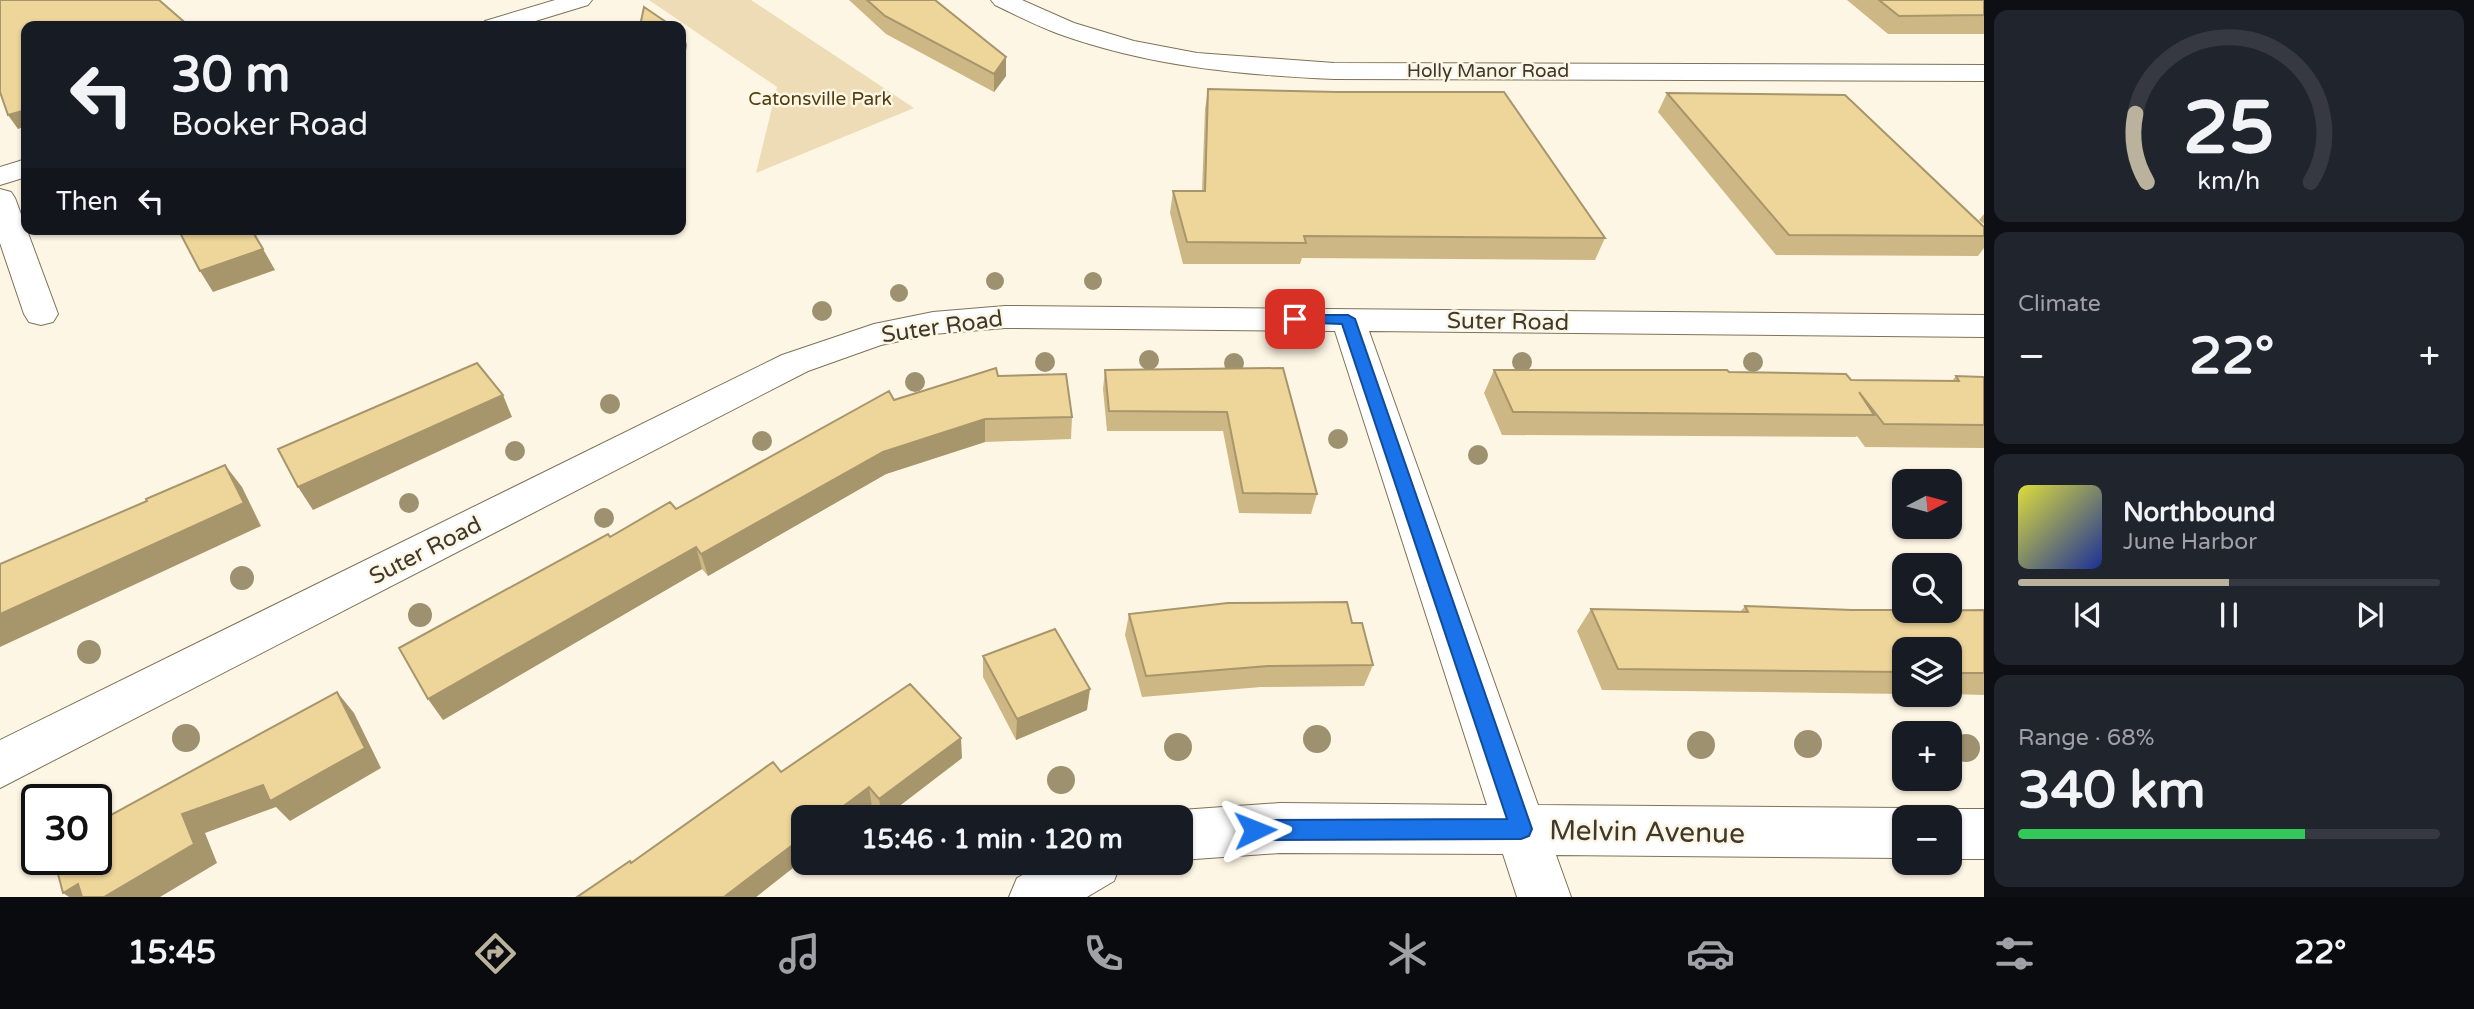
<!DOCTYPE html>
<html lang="en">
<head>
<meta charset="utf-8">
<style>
  body { margin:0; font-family:"Varela Round",sans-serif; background:#20242c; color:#f1f3f6; height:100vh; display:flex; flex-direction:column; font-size:26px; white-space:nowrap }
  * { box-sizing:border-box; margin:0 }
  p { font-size:23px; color:#9ea1a6 }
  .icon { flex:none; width:38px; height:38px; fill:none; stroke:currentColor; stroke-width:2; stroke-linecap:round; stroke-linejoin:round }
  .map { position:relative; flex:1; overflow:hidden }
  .details { display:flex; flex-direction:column; gap:10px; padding:10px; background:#0d0f14; width:490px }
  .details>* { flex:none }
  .guide { position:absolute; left:21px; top:21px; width:665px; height:214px; border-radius:14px; box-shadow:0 2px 5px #0004; background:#171b24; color:#f1f3f6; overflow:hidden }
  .needle { width:46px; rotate:84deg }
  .controls { position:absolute; left:1892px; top:469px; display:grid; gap:14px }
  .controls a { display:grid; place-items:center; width:70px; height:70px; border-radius:14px; background:#171b24; box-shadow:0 2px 5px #0004; font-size:35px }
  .speed { position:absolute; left:21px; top:784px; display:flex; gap:14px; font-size:35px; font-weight:700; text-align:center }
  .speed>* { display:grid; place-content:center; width:91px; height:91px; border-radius:50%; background:#171b24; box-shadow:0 2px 5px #0004; line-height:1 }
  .speed .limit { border:4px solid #111; border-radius:10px; background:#fff; color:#111 }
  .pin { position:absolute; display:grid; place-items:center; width:60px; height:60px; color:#fff; margin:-30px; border-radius:14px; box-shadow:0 4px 10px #0006 }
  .me { position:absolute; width:77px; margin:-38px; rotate:88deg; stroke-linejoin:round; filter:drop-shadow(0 0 5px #0008) }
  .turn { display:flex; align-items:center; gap:24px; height:147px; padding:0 35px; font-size:32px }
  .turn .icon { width:91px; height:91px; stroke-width:2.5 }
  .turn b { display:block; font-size:49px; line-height:60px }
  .then { display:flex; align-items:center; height:66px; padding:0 35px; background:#0003; gap:14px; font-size:26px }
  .big { font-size:52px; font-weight:700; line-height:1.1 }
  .details .tile { flex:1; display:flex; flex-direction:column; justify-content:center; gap:10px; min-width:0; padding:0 24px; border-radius:14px; background:#20242c }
  .details .dial { align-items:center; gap:0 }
  .dial svg { height:182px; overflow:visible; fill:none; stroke:#363941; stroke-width:7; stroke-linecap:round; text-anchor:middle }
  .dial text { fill:#f1f3f6; stroke:none }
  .song { display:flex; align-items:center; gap:21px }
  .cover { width:84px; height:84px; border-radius:10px; background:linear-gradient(135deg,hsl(60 70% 55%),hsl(230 70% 35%)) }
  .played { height:7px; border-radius:4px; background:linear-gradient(90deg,#bab29d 50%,#363941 50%) }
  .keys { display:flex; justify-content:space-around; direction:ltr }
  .heat { display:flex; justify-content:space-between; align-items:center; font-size:38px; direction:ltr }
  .charge { height:10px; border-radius:5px; background:linear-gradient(90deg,#34c759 68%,#363941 0) }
  .trip { position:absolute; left:791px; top:805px; width:402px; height:70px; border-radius:14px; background:#171b24; box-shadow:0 2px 5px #0004; font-weight:700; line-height:70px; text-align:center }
  .tabs { display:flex; height:112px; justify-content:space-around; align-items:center; background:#090b0e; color:#9ea1a6 }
  .tabs .icon { width:49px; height:49px }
  .tabs .active { color:#bab29d }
  .tabs b { font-size:32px; color:#f1f3f6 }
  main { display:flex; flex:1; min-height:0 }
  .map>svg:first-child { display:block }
  .green { fill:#eddcb5 }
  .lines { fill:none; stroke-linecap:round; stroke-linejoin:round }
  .minor-casing { stroke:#7e7257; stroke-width:2 }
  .minor { fill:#fff; fill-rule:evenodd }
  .tree { fill:#9e9170 }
  .wall { fill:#cdb784 }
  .shaded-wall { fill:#a7956c }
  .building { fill:#eed59a; stroke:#a7956c; stroke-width:2 }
  .route { fill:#1a73e8; stroke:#114b97; stroke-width:2 }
  .labels { text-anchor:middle; stroke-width:5; stroke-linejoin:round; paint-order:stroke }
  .far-street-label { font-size:19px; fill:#3e392d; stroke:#fef6e4 }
  .far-park-label { font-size:19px; fill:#503f11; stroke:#fef6e4 }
  .street-label { font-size:23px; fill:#3e392d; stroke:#fef6e4 }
  .near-street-label { font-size:28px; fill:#3e392d; stroke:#fef6e4 }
</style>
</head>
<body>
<main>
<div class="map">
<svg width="1984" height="897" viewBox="0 0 1984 897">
  <rect width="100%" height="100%" fill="#fef6e4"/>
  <path class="green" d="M649 0H751L914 108 756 173 777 87Z"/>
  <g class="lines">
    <defs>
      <path id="minor" d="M555 0H592L588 5 519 26H482L485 21Z
        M991 0H1022L1074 23 1134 41 1197 53 1334 63 1984 65V81L1334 79C1240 75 1148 66 1059 34 1037 26 1016 15 995 5Z
        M26 159V177L0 185V167Z
        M0 189 11 192 15 198 58 314 53 322 41 325 29 322 24 314 0 243Z
        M1005 306 1984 315V337L1369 331 1538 805 1904 808 1923 817H1904V858L1556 855 1571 897H1517L1503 854 1280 853 1181 860V817H1163L1181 810 1280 803 1487 805 1335 331 1005 328 933 334 881 345 808 371 0 788V740L782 355 874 324 933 312Z
        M1950 809H1984V859H1950V817H1931Z
        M1044 863H1121L1114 881 1087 897H1009L1017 878Z"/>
    </defs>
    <use href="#minor" class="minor-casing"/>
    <use href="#minor" class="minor"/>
  </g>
  <g class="tree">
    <circle cx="995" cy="281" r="9"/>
    <circle cx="1093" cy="281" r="9"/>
    <circle cx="899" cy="293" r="9"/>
    <circle cx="822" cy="311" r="10"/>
    <circle cx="1149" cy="360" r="10"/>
    <circle cx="1045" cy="362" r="10"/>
    <circle cx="1522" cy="362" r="10"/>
    <circle cx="1753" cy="362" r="10"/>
    <circle cx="1234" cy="363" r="10"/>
    <circle cx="915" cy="382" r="10"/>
    <circle cx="610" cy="404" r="10"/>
    <circle cx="1338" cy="439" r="10"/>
    <circle cx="762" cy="441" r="10"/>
    <circle cx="515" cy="451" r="10"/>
    <circle cx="1478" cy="455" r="10"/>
    <circle cx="409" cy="503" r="10"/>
    <circle cx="604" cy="518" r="10"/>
    <circle cx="242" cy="578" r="12"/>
    <circle cx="420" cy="615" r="12"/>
    <circle cx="89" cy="652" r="12"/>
    <circle cx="186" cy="738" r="14"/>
    <circle cx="1317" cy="739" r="14"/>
    <circle cx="1808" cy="744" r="14"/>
    <circle cx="1701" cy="745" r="14"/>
    <circle cx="1178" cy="747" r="14"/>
    <circle cx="1966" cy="748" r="14"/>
    <circle cx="1061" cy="780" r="14"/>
  </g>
  <path class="wall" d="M849 0H935L1006 76 994 92 886 34Z
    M1847 0H1984V34H1888Z
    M1208 89 1605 238 1595 260 1302 258 1300 264H1183L1170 213 1173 191H1202L1205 109Z
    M1667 93 1984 227V248L1978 256 1776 255 1658 112Z
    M1984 214V224L1979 220Z
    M1283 368 1317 494 1311 514 1239 513 1223 431H1107L1103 389 1105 370Z
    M1494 370 1729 372 1851 380 1952 381 1956 376 1984 377V448L1865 447 1857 436 1856 437 1502 435 1484 393Z
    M998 376 1072 417 1071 439 985 442 886 474 708 576 702 569 443 720 610 537 676 509 894 400Z
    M1745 606 1852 610H1984V695L1950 694V649H1904V694L1602 690 1577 631 1591 609 1741 611Z
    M1129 614 1352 623 1373 665 1364 686 1261 687 1142 697 1125 635Z
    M983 656 1087 710 1016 740 983 677Z
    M962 758 885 817H881L872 807 803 817V860L756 897 631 863Z"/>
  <path class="shaded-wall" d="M684 35 687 45 681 82V57Z
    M1006 57V76L994 92V74Z
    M26 110V126L18 129 8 115Z
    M251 229H273L255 236Z
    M263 249 275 270 213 292 200 271Z
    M503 395 512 417 313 510 298 487Z
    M985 419V442L886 474 708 576 701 554 883 452Z
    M225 465 242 487 261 526 0 647V614Z
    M696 547 702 569 443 720 428 699Z
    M1090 689 1087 710 1016 740 1017 719Z
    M337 692 354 713 381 768 290 821 276 807 205 833 217 863 160 897H104L182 814Z
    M961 738 962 758 885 817H882L879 799Z
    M869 787 872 807 858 817H829Z
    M803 837V860L756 897H724Z
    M78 884 98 897H69L63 893Z"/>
  <path class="building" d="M0 0H159L189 26H26V110L8 115 0 92Z
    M867 0H935L1006 57 994 74 885 16Z
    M1879 0H1984V15L1899 16Z
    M644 7 672 26H640Z
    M681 32 684 35 681 57Z
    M1208 89 1337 92H1504L1605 238 1304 236 1306 243 1187 242 1173 191H1205Z
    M1667 93 1845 95 1984 227V236L1789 235Z
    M178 229H251L263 249 200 271Z
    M477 363 503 395 298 487 278 449Z
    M996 368 998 376 1066 374 1072 417 985 419 883 452 701 554 696 547 428 699 399 648 608 534 610 537 670 502 676 509 889 391 894 400Z
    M1283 368 1317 494 1243 493 1227 412 1109 411 1105 370Z
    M1494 370H1727L1729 372 1846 374 1851 380 1959 381 1956 376 1984 377V425L1884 424 1859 392 1874 415 1513 412Z
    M225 465 244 503 0 614V564L147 501 146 499Z
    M1347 602 1352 623H1362L1373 665 1268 666 1146 676 1129 614 1228 603Z
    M1745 606 1852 610H1904V611L1984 610V673H1950V649H1904V672L1618 669 1591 609 1748 612Z
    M1055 629 1090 689 1017 719 983 656Z
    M910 684 961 738 879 799 869 787 829 817H803V837L724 897H577L630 861 631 863 773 762 781 772Z
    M337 692 365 748 270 801 263 785 182 814 194 844 104 897H82L78 884 63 893 54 859H96V823Z"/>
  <path class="route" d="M1295 315H1348L1355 319 1532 829 1529 836 1521 839 1255 840 1248 837 1245 830 1248 823 1255 820 1507 819 1342 324 1290 322V316Z"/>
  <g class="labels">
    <g class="far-street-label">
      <text x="1488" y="77">Holly Manor Road</text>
    </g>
    <g class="far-park-label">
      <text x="820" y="105">Catonsville Park</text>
    </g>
    <g class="street-label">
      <text transform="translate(1508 321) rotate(1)" y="8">Suter Road</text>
      <text transform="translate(942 326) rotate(-8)" y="8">Suter Road</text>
      <text transform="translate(425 550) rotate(-27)" y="8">Suter Road</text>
    </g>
    <g class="near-street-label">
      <text transform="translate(1647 831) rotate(1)" y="10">Melvin Avenue</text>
    </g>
  </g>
</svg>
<div class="controls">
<a><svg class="needle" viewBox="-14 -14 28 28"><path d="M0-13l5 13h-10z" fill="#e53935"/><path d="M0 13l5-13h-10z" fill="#9ea1a6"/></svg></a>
<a><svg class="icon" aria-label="search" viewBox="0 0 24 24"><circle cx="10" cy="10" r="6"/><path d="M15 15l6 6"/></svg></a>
<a><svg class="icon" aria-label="layers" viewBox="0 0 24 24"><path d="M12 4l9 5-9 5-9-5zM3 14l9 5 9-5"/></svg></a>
<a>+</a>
<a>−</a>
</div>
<div class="speed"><div class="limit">30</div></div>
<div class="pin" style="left:1295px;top:319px;background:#d93025"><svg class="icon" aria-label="arrive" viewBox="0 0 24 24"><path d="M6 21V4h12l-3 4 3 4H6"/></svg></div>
<svg class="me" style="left:1255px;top:830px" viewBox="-20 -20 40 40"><path d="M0-17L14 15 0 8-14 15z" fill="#1a73e8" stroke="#fff" stroke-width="4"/></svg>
<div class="trip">15:46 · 1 min · 120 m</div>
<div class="guide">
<div class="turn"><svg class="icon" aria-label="left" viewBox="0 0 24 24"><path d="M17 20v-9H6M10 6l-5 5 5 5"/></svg><div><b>30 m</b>Booker Road</div></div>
<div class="then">Then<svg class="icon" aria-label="left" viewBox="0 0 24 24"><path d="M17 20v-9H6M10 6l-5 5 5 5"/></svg></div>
</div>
</div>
<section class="details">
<div class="tile dial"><svg viewBox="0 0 100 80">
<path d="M14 69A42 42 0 1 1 86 69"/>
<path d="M14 69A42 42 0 0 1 9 39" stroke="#bab29d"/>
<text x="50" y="56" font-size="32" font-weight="700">25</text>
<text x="50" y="72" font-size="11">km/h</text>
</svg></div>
<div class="tile"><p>Climate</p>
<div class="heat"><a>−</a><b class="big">22°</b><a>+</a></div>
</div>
<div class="tile">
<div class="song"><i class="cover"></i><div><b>Northbound</b><p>June Harbor</p></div></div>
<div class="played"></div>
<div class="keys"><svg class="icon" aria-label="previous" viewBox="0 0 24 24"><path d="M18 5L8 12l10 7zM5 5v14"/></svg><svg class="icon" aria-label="pause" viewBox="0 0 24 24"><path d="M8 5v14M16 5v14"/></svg><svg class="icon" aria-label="next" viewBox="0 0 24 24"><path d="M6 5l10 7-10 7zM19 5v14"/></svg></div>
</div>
<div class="tile"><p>Range · 68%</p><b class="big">340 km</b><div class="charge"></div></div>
</section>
</main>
<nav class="tabs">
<b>15:45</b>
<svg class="icon active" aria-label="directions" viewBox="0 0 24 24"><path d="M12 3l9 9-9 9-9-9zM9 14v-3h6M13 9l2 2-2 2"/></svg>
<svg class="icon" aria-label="music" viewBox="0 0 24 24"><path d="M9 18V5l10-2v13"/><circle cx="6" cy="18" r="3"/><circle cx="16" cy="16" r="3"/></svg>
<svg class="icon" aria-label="phone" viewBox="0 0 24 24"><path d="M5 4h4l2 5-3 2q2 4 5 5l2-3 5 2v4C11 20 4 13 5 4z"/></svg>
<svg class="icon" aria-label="climate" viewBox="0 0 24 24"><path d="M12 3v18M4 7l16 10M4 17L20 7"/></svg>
<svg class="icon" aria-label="car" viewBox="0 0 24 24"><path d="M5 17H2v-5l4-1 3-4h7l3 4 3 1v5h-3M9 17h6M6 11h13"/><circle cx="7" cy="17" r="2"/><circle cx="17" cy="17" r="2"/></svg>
<svg class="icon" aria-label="filters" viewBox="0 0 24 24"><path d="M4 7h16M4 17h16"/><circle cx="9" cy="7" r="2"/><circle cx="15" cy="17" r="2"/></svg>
<b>22°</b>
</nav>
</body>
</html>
